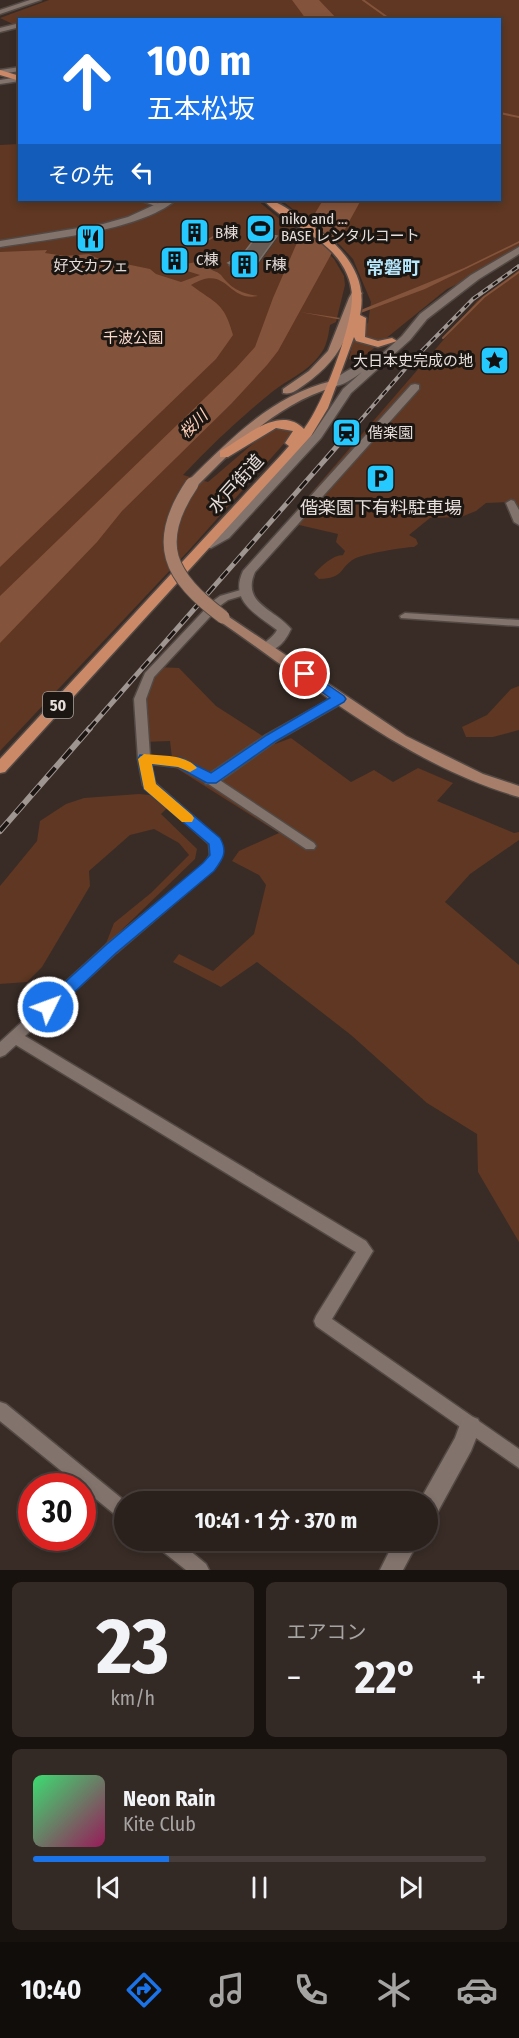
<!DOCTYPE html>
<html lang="ja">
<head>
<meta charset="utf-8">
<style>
  body { margin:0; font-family:"Fira Sans Condensed","Noto Sans JP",sans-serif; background:#332925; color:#f1f3f6; height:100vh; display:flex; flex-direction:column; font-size:22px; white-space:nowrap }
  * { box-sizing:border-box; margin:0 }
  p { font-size:20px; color:#a6a3a3 }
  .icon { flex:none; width:33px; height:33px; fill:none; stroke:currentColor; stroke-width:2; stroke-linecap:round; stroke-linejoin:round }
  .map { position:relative; height:1570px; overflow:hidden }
  .drawer { display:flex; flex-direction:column; gap:12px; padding:12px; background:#18120f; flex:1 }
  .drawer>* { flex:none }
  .banner { position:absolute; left:18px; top:18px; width:483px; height:183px; border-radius:0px; box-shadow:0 3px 9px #0003,0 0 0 2px #473e3b; background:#1a73e8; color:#fff; overflow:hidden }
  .speed { position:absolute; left:18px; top:1473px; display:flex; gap:12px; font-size:30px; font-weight:700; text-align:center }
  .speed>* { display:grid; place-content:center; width:78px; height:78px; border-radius:50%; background:#2b211c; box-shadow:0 3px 9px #0003,0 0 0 2px #473e3b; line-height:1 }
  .speed .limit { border:9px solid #d22; background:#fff; color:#111 }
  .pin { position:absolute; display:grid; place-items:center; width:51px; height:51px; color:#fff; margin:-26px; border:3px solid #fff; border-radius:50%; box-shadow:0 2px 6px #0007 }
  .me { position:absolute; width:66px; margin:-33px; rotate:48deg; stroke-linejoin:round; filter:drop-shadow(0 0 4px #0008) }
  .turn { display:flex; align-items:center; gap:21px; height:126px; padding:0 30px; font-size:27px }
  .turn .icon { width:78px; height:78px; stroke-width:2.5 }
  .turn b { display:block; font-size:42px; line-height:51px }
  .then { display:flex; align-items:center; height:57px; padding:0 30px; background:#0003; gap:12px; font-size:22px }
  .big { font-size:45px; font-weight:700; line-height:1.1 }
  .drawer .widget { flex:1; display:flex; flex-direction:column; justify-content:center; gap:9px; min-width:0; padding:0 21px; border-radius:9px; background:#332925 }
  .drawer .dial { align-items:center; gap:0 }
  .dial b { font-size:78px; line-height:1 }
  .song { display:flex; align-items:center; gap:18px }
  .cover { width:72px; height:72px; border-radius:9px; background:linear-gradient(135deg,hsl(140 70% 55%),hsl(330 70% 35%)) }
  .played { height:6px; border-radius:3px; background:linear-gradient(90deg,#1a73e8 30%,#473e3b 30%) }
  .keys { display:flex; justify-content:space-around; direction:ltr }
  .heat { display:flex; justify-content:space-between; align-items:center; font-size:33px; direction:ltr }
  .drawer .tiles { flex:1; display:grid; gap:12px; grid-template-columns:1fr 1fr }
  .widget:last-child { grid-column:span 2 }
  .trip { position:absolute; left:114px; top:1491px; width:324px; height:60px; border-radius:30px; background:#2b211c; box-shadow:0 3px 9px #0003,0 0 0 2px #473e3b; font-weight:700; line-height:60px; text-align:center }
  .dock { display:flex; height:96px; justify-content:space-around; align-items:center; background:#110d0b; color:#a6a3a3 }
  .dock .icon { width:42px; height:42px }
  .dock .on { color:#1a73e8 }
  .dock b { font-size:27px; color:#f1f3f6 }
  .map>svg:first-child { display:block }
  .green { fill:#5f3722 }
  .water { fill:#83533b }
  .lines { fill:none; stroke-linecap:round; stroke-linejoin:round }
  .stream { stroke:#83533b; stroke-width:2 }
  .minor-casing { stroke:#534944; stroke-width:3 }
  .tertiary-casing { stroke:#534944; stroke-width:3 }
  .secondary-casing { stroke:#534944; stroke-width:3 }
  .primary-casing { stroke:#534944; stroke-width:3 }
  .minor { fill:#82736c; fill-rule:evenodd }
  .tertiary { fill:#82736c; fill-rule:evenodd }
  .secondary { fill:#a77e6a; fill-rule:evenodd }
  .primary { fill:#cb8968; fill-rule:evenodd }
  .rail-far2-casing { stroke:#9f9591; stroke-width:4 }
  .rail-far1-casing { stroke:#9f9591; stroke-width:5 }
  .rail-casing { stroke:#9f9591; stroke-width:6 }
  .rail-far2 { stroke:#1c1613; stroke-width:2; stroke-dasharray:6; stroke-linecap:butt }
  .rail-far1 { stroke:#1c1613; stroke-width:3; stroke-dasharray:10; stroke-linecap:butt }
  .rail { stroke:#1c1613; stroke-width:4; stroke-dasharray:12; stroke-linecap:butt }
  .secondary-bridge-casing { stroke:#534944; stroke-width:15; stroke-linecap:butt }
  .secondary-bridge { stroke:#a77e6a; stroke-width:13 }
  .wall { fill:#594c45 }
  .shaded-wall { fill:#463932 }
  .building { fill:#685c55; stroke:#7c706a; stroke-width:1.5 }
  .route { fill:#1a73e8; stroke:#114b97; stroke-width:1.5 }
  .slow { fill:#f59e0b }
  .labels { text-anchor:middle; stroke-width:6; stroke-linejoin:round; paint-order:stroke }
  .far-poi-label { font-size:15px; fill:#e6deda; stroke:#1c1613; text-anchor:start }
  .far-park-label { font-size:15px; fill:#fadacb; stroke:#1c1613 }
  .far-water-label { font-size:16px; font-style:italic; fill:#ffcfb8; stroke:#1c1613 }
  .shield { fill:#1c1613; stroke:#a9a29e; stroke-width:1.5 }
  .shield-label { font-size:16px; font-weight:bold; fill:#e6deda }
  .far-quarter-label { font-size:18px; font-weight:bold; fill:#b5e7fd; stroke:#1c1613 }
  .street-label { font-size:18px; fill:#e6deda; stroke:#1c1613 }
  .poi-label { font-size:18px; fill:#e6deda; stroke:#1c1613 }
</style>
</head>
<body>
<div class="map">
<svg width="519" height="1570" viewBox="0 0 519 1570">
  <rect width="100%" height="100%" fill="#392c26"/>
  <path class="green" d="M49 0H519V255L447 289 358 361 349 359 355 332 368 323 371 302 353 259 340 245 281 200H500V20H20L19 27 0 18Z
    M19 144 20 200H142L159 209 179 200H257L281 220 313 238 334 259 344 276 345 285 336 322 330 325C328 337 327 346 319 356 306 373 288 379 272 392 240 418 211 445 183 475L208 482 269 430C277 427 286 425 291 433L289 438 191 548 0 751V145Z
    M519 270V517L512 502 486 503 476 511 461 517 430 518 409 535 416 539 418 544 414 547C404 547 363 554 354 559 338 569 345 578 319 579L314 574C321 566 333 555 343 555L345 551 336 542 338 534 286 522 477 301Z
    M157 667 179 668 216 706 275 744 291 738 351 782 374 770 393 782 418 768 453 783 437 801 514 833 519 832V840L470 874 445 902 519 965V1242L478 1172 477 1134 427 1103 351 1035 257 962 221 987 173 962 179 954 213 971 254 934 266 885 259 875 232 861 239 851 279 833 173 766 170 741 143 742 140 699Z
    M519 686V730L493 737H466L462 727 487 715 511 689Z
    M139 794 150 795 167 808 161 814 197 849 195 859 105 946 114 923 151 893 189 855 179 843 154 829 130 835 89 871 90 886 42 967 27 982 0 984V886L37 841 40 821 66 804 84 798Z"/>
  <path class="water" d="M292 0H319L337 19H306Z
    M323 200H361L278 351 267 365 231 404 122 511 97 542 0 643V596L236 368 255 347 273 298 296 245Z
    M519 241V243L425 289 342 320 300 312 341 318 464 268Z
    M47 250 45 253 65 256 89 254 97 258 150 269 156 274 181 282 200 275 187 271 186 264 196 262 206 264C211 272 216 270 221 275 232 289 240 293 258 296 226 302 228 263 191 285 216 304 224 302 233 335L216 359 0 567V252Z"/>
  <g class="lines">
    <path class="stream" d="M363 0 391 20
      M54 17 58 20
      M500 113 519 117
      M203 243 213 237
      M443 338 484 297 519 272"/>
    <defs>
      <path id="minor" d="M20 23V27L0 32V28Z
        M20 67V71L0 74V70Z
        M19 77 20 81 0 84V80Z
        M139 200H149L162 205 158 207Z
        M511 500 514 501 519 510V525L514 522 506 503Z
        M244 589 249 592 248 594 228 600 221 605 154 677 146 699 150 756 185 760 215 777 314 843 316 846 314 849H306L207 783 178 767 151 764 155 783 219 839C226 851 221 860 213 870L116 953 25 1036 366 1241 373 1251 332 1319 519 1449V1468L316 1326 314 1321 316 1316 356 1252 354 1251 16 1045 5 1055 0 1057V1042L106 945 205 864 210 855 209 844 143 785 138 759 134 699 145 673 213 601 220 596Z
        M405 613 519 620V626L401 618 400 616Z
        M0 1402 6 1404 126 1502H124V1520L118 1517 0 1421Z
        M153 1540H177L206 1564 209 1570H186L156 1546Z"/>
      <path id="tertiary" d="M30 0H41L0 14V10Z
        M165 200H176C139 231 48 239 0 247V241L103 224 128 217Z
        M519 247V254L479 279 427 319 410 340 351 393 321 438 229 538 211 548H203L201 545 203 542 221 532 313 434 343 389 362 372C352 379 341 388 328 386V382C339 378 352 364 364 366V370L402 336 420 314 471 275Z
        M415 384 419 385V389L255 572C241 604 275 609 291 629 286 640 277 653 263 650L261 647C266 640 273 638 277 630 256 614 229 601 243 571L411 385Z
        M339 694 346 699 344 702 276 741 216 784H206L204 780 206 776 266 735Z
        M470 1416 478 1419 481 1426 471 1451 436 1515 428 1518V1502H419L455 1438 462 1419Z
        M395 1540H419L403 1570H380Z"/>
      <path id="secondary" d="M357 290 362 293C355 305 352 319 348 332 339 355 324 371 304 385 297 390 291 395 283 393V389L309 371 328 351 349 298 353 291Z
        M332 381 338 384 336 386C275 405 240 443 196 487H188V481C231 439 271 396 332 381Z
        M223 613 406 736 483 774 519 786V797C405 764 314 686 218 620L216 617 218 614Z"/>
      <path id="primary" d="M0 70 20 76V81L0 75Z
        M264 200C277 200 286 208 297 215 332 238 370 268 360 315L366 318 365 337 378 341 392 338 397 341 378 347 356 341 354 337 328 408 311 436 5 772 0 773V759L282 454 289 446 285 443 293 431 276 428 228 457H220V451C242 440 279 403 304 429 323 404 352 328 352 297 352 279 342 261 329 249 313 233 273 213 264 200Z"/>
    </defs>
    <use href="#minor" class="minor-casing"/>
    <use href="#tertiary" class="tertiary-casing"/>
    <use href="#secondary" class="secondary-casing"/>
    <use href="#primary" class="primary-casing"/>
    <use href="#minor" class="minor"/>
    <use href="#tertiary" class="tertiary"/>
    <use href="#secondary" class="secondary"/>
    <use href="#primary" class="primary"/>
    <defs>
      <path id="rail-far2" d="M351 431 412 361 473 299 519 266"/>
      <path id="rail-far1" d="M89 729 352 429"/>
      <path id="rail" d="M0 831 90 728"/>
    </defs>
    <use href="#rail-far2" class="rail-far2-casing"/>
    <use href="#rail-far1" class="rail-far1-casing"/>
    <use href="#rail" class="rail-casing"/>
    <use href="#rail-far2" class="rail-far2"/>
    <use href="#rail-far1" class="rail-far1"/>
    <use href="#rail" class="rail"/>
    <defs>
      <path id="secondary-bridge" d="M192 484C152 543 169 577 223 617"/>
    </defs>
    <use href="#secondary-bridge" class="secondary-bridge-casing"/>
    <use href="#secondary-bridge" class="secondary-bridge"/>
  </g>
  <path class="wall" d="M277 236V239L256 268 247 274 228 266V263Z"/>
  <path class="shaded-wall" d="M277 236V239L256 268 247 274V271Z"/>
  <path class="building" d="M259 233 277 236 256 265 247 271 228 263 243 254Z"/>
  <path class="route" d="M305 669 344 696 346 699 344 702 276 741 216 783H207L178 767 152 764 156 784 220 838C228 852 223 859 214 871L116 953 53 1012 48 1013 42 1012 40 1007 42 1003 106 945 203 863 210 855 209 844 144 789 138 759 140 755 181 758 211 773 267 735 330 698 300 676 298 674 300 671Z"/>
  <path class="slow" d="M144 754C161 756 186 754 197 768L190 772 178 767 152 764 156 784 192 815 194 818 192 822H182L144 789 138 759Z"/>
  <defs>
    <symbol id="stadium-square" viewBox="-11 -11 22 22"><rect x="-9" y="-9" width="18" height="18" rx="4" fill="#25c9fe" stroke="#1c1613"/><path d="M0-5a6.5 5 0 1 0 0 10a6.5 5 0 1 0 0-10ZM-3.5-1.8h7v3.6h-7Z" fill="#111"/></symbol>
    <symbol id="building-square" viewBox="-11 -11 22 22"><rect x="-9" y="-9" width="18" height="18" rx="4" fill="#25c9fe" stroke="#1c1613"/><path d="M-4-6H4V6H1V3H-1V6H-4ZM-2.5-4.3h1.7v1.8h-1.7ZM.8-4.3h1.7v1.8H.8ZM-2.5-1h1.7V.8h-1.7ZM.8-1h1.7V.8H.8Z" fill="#111"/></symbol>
    <symbol id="restaurant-square" viewBox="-11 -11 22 22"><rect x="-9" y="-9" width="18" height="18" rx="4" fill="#25c9fe" stroke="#1c1613"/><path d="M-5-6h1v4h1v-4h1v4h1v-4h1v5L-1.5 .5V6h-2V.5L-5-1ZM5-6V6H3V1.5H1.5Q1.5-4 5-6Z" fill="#111"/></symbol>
    <symbol id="sight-square" viewBox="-11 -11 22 22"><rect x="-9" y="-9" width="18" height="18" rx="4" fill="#25c9fe" stroke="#1c1613"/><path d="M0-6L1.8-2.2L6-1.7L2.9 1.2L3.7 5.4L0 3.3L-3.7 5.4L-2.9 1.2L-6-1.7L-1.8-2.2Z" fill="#111"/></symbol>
    <symbol id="station-square" viewBox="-11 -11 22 22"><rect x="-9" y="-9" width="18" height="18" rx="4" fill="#25c9fe" stroke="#1c1613"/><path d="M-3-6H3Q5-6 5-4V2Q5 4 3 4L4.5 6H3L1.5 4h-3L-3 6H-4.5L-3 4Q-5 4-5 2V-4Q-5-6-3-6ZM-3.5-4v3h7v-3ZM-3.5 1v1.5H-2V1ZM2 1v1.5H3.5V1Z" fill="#111"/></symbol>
    <symbol id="parking-square" viewBox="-11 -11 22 22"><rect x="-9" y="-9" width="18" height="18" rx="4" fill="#25c9fe" stroke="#1c1613"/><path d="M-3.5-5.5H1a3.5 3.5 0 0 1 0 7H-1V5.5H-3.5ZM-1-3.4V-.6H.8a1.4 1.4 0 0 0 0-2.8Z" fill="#111"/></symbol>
  </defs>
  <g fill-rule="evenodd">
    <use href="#stadium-square" x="244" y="212" width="33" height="33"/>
    <use href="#building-square" x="178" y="216" width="33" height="33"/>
    <use href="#restaurant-square" x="74" y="222" width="33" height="33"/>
    <use href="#building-square" x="158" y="244" width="33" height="33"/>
    <use href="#building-square" x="228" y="248" width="33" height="33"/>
    <use href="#sight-square" x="478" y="344" width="33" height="33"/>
    <use href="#station-square" x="330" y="416" width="33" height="33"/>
    <use href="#parking-square" x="364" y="462" width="33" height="33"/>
  </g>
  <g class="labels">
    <g class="far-poi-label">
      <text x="281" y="224">niko and ...<tspan x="281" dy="17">BASE レンタルコート</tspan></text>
      <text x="215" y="238">B棟</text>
      <text x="196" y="265">C棟</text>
      <text x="265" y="270">F棟</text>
      <text x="91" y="271" text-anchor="middle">好文カフェ</text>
      <text x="473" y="366" text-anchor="end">大日本史完成の地</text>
      <text x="368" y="438">偕楽園</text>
    </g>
    <g class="far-park-label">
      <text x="133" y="343">千波公園</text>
    </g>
    <g class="far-water-label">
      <text transform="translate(193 424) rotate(-45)" y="6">桜川</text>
    </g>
    <rect class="shield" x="43" y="692" width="30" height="26" rx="4.5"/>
    <g class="shield-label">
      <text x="58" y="711">50</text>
    </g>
    <g class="far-quarter-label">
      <text x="393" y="274">常磐町</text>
    </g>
    <g class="street-label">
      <text transform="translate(236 484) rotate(-48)" y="6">水戸街道</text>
    </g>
    <g class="poi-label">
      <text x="381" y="514">偕楽園下有料駐車場</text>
    </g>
  </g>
</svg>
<div class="speed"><div class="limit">30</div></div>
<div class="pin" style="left:305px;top:674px;background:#d93025"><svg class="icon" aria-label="arrive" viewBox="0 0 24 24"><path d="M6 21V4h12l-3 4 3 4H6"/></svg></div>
<svg class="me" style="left:48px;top:1007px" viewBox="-20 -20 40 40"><circle r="17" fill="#1a73e8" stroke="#fff" stroke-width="3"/><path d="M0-11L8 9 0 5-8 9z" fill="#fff"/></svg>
<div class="trip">10:41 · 1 分 · 370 m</div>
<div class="banner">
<div class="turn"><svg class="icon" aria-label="ahead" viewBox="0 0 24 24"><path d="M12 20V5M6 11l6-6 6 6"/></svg><div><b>100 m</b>五本松坂</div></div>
<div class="then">その先<svg class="icon" aria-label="left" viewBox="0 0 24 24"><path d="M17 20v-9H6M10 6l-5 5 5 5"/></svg></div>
</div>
</div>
<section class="drawer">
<div class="tiles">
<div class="widget dial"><b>23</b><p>km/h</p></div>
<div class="widget"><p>エアコン</p>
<div class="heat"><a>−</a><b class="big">22°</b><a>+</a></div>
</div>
<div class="widget">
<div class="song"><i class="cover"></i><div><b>Neon Rain</b><p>Kite Club</p></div></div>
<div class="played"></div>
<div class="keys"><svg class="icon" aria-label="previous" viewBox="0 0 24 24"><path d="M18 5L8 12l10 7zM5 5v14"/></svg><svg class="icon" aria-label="pause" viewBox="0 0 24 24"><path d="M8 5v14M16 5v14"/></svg><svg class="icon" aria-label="next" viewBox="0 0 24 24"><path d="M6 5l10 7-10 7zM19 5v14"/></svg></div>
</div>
</div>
</section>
<nav class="dock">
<b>10:40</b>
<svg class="icon on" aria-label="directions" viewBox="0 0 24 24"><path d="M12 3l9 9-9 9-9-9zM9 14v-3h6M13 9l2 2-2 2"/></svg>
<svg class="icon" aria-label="music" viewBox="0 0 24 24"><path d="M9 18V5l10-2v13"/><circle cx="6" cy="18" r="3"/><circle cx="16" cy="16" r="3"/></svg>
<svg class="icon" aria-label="phone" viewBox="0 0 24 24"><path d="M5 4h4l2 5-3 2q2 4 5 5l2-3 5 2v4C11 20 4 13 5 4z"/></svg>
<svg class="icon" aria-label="climate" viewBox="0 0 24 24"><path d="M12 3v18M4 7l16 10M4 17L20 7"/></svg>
<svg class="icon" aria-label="car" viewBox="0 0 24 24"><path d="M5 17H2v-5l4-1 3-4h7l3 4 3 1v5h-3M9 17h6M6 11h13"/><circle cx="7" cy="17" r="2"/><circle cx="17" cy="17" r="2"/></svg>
</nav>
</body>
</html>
